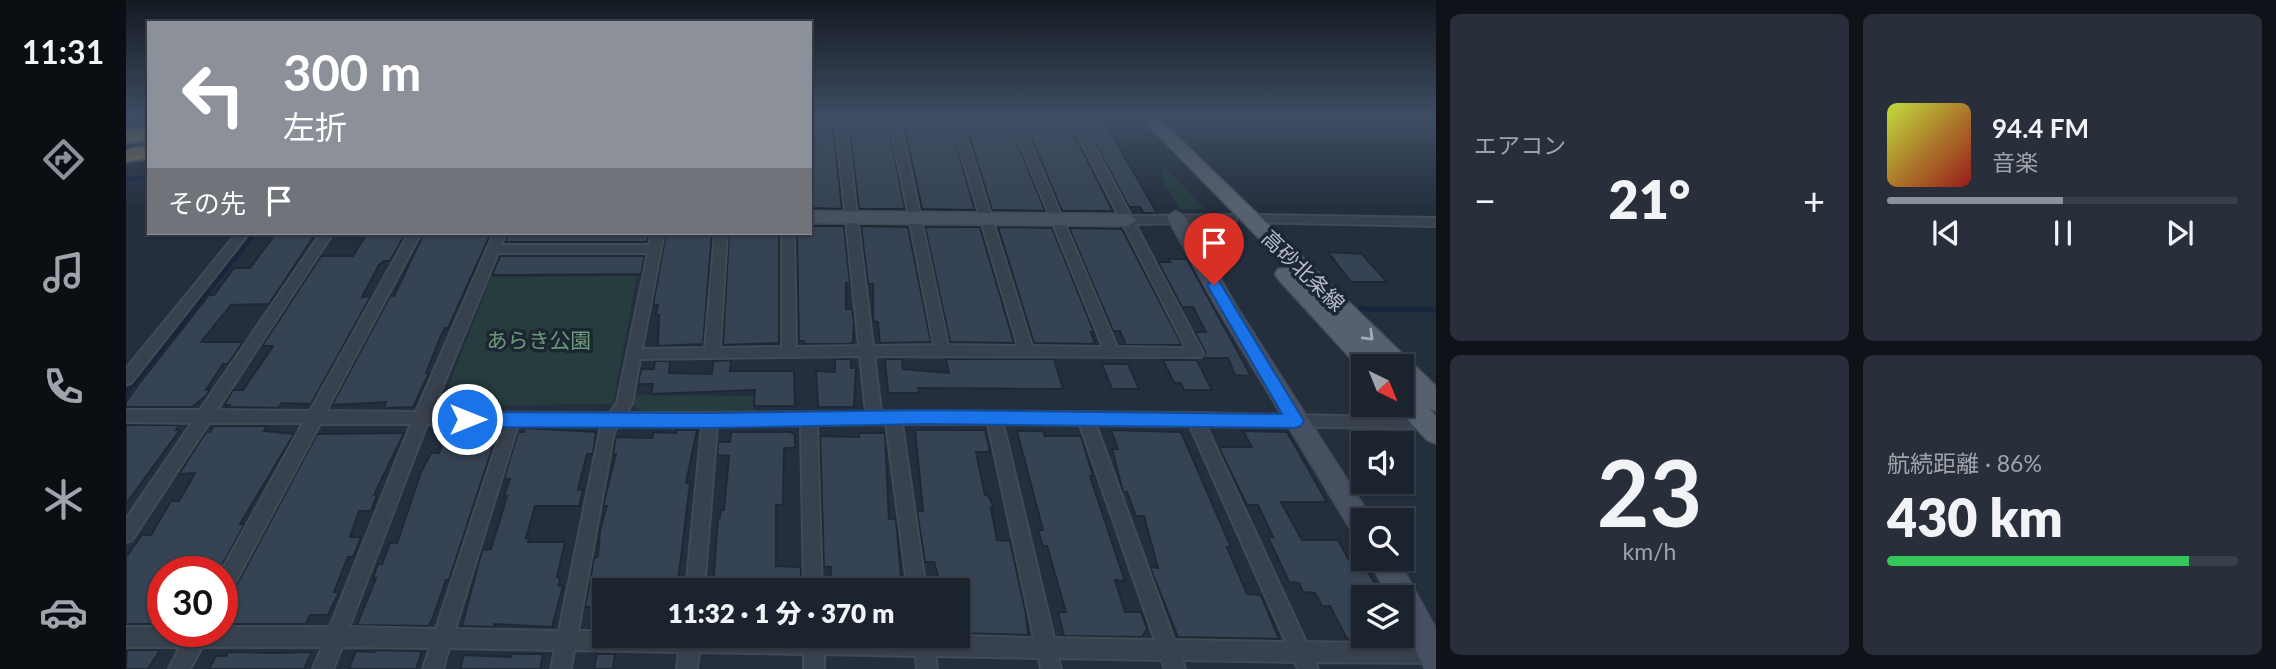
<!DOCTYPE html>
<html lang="ja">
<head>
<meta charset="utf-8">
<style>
  body { margin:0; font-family:Lato,"Noto Sans JP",sans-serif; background:#282f3a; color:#f1f3f6; height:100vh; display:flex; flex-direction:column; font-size:26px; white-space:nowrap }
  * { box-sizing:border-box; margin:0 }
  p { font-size:23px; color:#a0a4aa }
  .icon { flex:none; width:38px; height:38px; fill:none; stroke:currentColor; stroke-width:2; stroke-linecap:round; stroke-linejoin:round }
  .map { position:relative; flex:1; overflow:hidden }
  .drawer { display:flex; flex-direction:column; gap:14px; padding:14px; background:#0f1319; width:840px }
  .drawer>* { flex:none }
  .hud { position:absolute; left:21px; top:21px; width:665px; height:214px; border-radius:0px; box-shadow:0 2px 5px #0004,0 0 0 2px #39404a; background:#8c9099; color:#fff; overflow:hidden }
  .needle { width:46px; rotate:137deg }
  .buttons { position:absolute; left:1225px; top:354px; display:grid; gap:14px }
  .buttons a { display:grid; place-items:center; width:63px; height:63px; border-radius:0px; background:#1b232e; box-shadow:0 2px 5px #0004,0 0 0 2px #39404a; font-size:35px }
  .speed { position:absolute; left:21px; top:556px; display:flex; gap:14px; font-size:35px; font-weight:700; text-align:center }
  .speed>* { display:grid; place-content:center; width:91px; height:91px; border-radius:50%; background:#1b232e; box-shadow:0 2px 5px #0004,0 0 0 2px #39404a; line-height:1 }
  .speed .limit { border:10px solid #d22; background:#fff; color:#111 }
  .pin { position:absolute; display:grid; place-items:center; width:60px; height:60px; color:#fff; margin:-72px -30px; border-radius:50% 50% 50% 0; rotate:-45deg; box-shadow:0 0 7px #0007 }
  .pin .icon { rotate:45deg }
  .me { position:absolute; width:77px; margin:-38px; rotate:90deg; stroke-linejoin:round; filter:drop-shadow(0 0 5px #0008) }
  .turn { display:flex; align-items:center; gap:24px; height:147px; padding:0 21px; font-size:32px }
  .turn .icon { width:91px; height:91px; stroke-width:2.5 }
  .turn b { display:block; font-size:49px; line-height:60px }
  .then { display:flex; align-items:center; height:66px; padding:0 21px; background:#0003; gap:14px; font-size:26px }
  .big { font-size:52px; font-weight:800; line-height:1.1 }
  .drawer .widget { flex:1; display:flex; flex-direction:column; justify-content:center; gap:10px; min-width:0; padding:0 24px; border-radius:10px; background:#282f3a }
  .drawer .dial { align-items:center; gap:0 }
  .dial b { font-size:91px; line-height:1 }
  .song { display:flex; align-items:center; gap:21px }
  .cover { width:84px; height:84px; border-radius:10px; background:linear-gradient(135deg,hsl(70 70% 55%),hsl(0 70% 35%)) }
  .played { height:7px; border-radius:4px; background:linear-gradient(90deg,#8c9099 50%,#39404a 50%) }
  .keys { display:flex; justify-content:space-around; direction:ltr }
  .heat { display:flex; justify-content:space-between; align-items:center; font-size:38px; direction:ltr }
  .charge { height:10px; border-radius:5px; background:linear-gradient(90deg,#34c759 86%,#39404a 0) }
  .drawer .tiles { flex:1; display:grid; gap:14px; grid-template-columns:repeat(2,1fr) }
  .trip { position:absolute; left:466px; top:578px; width:378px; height:70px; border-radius:0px; background:#1b232e; box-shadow:0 2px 5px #0004,0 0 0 2px #39404a; font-weight:800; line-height:70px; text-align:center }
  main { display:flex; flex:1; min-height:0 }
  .tabs { display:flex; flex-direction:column; width:126px; justify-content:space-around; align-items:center; background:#0b0e12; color:#a0a4aa }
  .tabs .icon { width:49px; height:49px }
  .tabs .selected { color:#8c9099 }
  .tabs b { font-size:32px; color:#f1f3f6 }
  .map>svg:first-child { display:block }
  .green { fill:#263c3f }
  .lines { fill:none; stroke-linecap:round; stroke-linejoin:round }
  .stream-far1 { stroke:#17263c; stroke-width:4.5 }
  .stream { stroke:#17263c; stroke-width:5 }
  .building { fill:#364354; stroke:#1f2835; stroke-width:2 }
  .street-casing { stroke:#414a57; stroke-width:4 }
  .secondary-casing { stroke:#414a57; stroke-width:3 }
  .primary-casing { stroke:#414a57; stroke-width:3 }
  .highway-casing { stroke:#434c59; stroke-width:4 }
  .street { fill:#38414e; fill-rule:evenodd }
  .secondary { fill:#465061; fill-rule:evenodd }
  .primary { fill:#56606e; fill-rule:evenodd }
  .highway { fill:#746855; fill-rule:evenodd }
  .oneway { stroke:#a1aab7 }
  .route { fill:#1a73e8; stroke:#114b97; stroke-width:2 }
  .labels { text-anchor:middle; stroke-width:7; stroke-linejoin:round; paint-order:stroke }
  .street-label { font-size:21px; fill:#b4bcc9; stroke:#1d2633 }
  .park-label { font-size:21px; fill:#6b9a76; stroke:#1d2633 }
</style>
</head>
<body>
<main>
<nav class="tabs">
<b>11:31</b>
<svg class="icon selected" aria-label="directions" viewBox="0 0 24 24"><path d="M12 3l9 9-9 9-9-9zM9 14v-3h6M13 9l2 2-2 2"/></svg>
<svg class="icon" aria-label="music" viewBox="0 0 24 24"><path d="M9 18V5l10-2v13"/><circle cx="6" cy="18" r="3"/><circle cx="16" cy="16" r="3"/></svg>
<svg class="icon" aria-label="phone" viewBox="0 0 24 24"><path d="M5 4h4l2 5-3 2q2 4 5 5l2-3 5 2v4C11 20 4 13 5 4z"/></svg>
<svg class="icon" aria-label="climate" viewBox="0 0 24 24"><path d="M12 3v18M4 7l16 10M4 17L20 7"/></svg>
<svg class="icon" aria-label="car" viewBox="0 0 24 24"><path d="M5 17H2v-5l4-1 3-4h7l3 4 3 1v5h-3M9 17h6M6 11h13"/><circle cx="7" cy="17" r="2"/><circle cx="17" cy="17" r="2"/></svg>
</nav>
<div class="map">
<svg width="1310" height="669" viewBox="0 0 1310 669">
  <rect width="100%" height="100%" fill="#242f3e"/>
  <path class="green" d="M1037 168H1040L1079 209 1055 210 1036 179Z
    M511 276 487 404 315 406 365 277Z
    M508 395 628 396V411H515L506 405Z"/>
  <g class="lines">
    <path class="stream-far1" d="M0 179 23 178
      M107 261 129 233"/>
    <path class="stream" d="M1234 309 1310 310
      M0 393 108 259"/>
  </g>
  <path class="building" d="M684 116 706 117 716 209 684 208Z
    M727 116H761L779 209H733L722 117Z
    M776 116H822L849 210 796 209Z
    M837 116H881L919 211 866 210Z
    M896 116H939L987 211H936Z
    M979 121 990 142 1031 213H1018L1014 207H1003L958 122Z
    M684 226H718L724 283H720V309H726L728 321 727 342 724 344H678V341H673L671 233H684Z
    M735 226 782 227 805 342 754 343 752 322 747 321V284H742Z
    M799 227H854L888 343 824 342Z
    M872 227 926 228 968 332H965L969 344 908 343Z
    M943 228 996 229 1056 345H1000L994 331H987Z
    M150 233H190L143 304 105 305 75 342H117L102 364H97L80 390H84L81 395 66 407H0V402L12 385 83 295H88L108 268H124Z
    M241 233H280L264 261H258L253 265 236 297 245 296 185 404 156 403 152 408 101 407 103 405H98L107 390H117L147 346H136L195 256H227Z
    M298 233H365L322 328H319L315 336 300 373H303L287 407 258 408 260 402 206 405 264 296H268Z
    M383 233H523L521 242H379Z
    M540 233H586L577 344 532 346 533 315 530 314 532 305H527Z
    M603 233H653V343L597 345Z
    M1202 252 1236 254 1261 282H1225Z
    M374 256H519L515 274 366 275Z
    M1042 259H1061L1125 376 1109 375 1102 358H1077L1079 352 1069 332H1080L1067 307H1056L1032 262H1044Z
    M709 359H725V368H730L728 407H692L690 371 709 372Z
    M759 359H776L777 369 823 373 820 359H928L937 389 792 388 793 393H762Z
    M605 360 604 371H668L669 406H628L629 390 525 394 527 384H512L515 369H528L529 361H544L543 373 586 374 587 361Z
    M1037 360H1071L1086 390H1058L1055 383H1048Z
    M976 364H1002L1013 389H986Z
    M0 425H53L50 430H54L0 504Z
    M88 426H141L138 431 168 434 114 524H119L92 572H37V624H0V557L16 535H25L45 501H53L69 473 53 474 80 432H84Z
    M399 428 470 432 467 454H461L452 490 457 489 453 506H409L400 538H403L402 542H439L431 577 434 578 433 586H437L426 627 368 624V627L336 626 356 550 365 549 381 496H378L384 479H378L392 432H398Z
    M551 430H571L560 483H564L551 590H478V628H463L468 607H459L468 558 472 557 474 530 481 506H477L490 454H487L490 437 526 438 528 432 550 433Z
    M789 430H859L864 452H850L859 495H862L868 508H865L871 540 884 541 900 614 902 635 831 633V590H816L808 562H799L791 511H797Z
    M985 430 1055 432 1105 547H1101L1121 594 1135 595 1153 639 1052 637 1024 567 1032 568 1018 516H1010L1001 492H997L986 449H992Z
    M891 431H917L919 436H955L967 476H964L999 581 989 580 999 612H1015L1021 629 1016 637 938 636 932 612H940L921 546H917L912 530H917Z
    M1117 431 1161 432 1201 502H1155L1176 540H1212L1223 560 1236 561 1254 593H1252L1254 597H1237V639H1221L1204 606H1196L1189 593 1177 592 1173 583 1163 582 1142 537H1147L1132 505H1121L1094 450V447H1126Z
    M605 432H664L669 435V448H658L657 505H650V566L675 567V586H587L592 518H594L595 510H598L603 456 591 455 592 442H604Z
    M278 433 248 495H251L245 511H233L224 537H235L227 557H222L208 592H213L202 615H184L180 624H96L112 590H108L191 434Z
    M733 433H759L763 519H770L776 590H711V587L704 586 705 567H698L694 436 733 437Z
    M347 435 370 437 323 580H320L306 620 302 626 231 625 250 578H247L252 564H256L264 543H271L295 472 305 453H313L316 445H342Z
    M1 650H34L22 669H0Z
    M246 650 294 651 295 654 290 669H223L230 651 248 652Z
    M102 652 147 653 186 652 178 669H83L90 656H100Z
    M386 654H417L414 669H334L338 655 385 657Z
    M471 654H489L487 669H468Z"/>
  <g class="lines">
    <defs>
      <path id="street" d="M709 116H719L747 346 808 345 763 116H773L822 345 892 346 824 116H834L906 346 977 347 883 116H893L991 347 1060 348 942 116H972L967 119H954L1005 216 1110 215V221L1106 222 1009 224 1077 353 1075 357 748 356 755 411 1069 413 1305 418 1307 422 1305 426 1299 428 1080 426 1180 642 1308 644 1310 645V663L1189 662 1192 669H1172L1169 662 1056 660 1059 669H1039L1036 660 932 658 935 669H915L913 658 809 656 811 669H791L790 656 698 654V669H678V654L573 652 571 669H551L553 652 448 650 445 669H425L429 650 323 648 317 669H297L304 648 216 647 207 669H187L196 647H76L64 669H43L54 647H0V627H37V632H96V627H204L285 424H194L103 594 96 597 95 572 177 423H83L6 540 0 542V519L66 423 0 422V410H74L195 233H207L91 410 184 411 283 233H295L200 411 290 412 368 233H380L375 245H523L526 233H538L516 349 579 348 589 233H601L594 348 656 347V233H668L670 347 733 346ZM372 253H522L491 403 484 413 306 412ZM734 356 740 412 500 413 506 404 514 359ZM301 424 377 425 310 629 223 627ZM760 424 782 590H800L776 424H862L908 638 807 635H478V631H452L488 432 492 426H576L560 590H578L591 426 675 425 678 590H696L691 425ZM877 424 954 425 1029 640 928 638ZM392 425 475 426 433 631 329 629ZM970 425 1064 426 1160 642 1048 640Z
        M1124 215 1310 218V226L1120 222 1118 219Z
        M111 233H123L5 383 0 385V369Z"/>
      <path id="secondary" d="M684 211 1002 214 1011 220 1002 226 684 223Z
        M1050 211 1059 217 1109 304 1246 519 1237 520V539L1228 535 1091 308 1041 217Z
        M1243 558H1271L1310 629V669H1299L1276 623V597H1262Z"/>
      <path id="primary" d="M1013 116H1030L1310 386V411L1302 408 1310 416V444L1301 440 1267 404H1276V388L1284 391 1276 383V366H1259L1256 363 1258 366H1237V372L1152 279 1149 274 1152 269 1162 268Z"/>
      <path id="highway" d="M23 128V140L0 143V131Z
        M23 146V158L0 162V150Z"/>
    </defs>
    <use href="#street" class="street-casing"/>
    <use href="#secondary" class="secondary-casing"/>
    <use href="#primary" class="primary-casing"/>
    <use href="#highway" class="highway-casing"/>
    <use href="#street" class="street"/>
    <use href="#secondary" class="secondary"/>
    <use href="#primary" class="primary"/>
    <use href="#highway" class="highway"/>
  </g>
  <defs><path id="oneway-chevron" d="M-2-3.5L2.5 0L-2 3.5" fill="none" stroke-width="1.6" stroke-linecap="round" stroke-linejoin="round" transform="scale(1.75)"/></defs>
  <use class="oneway" href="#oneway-chevron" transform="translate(1243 336) rotate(44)"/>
  <linearGradient id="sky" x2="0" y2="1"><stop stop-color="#141a22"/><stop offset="0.56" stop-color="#3f4d63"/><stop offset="1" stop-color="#3f4d63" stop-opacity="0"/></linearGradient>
  <rect width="1310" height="209" fill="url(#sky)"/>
  <path class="route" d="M1088 280 1093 281 1175 416 1178 421 1175 426 1169 428 801 424 583 428 341 427 335 425 332 419 335 414 341 412 583 413 801 410 1156 414 1081 285Z"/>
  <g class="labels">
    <g class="street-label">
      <text transform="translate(1177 271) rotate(44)" y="7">高砂北条線</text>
    </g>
    <g class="park-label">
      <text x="413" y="348">あらき公園</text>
    </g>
  </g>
</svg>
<div class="buttons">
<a><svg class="needle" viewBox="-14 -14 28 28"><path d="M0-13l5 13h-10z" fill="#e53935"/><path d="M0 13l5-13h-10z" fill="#a0a4aa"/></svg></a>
<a><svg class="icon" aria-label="sound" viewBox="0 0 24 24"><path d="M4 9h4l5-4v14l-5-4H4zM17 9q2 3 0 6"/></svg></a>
<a><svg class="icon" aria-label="search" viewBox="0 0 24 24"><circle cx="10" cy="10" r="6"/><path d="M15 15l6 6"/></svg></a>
<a><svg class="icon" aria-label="layers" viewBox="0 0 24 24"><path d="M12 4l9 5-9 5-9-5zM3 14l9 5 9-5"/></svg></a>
</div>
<div class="speed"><div class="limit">30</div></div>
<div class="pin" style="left:1088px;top:285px;background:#d93025"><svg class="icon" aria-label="arrive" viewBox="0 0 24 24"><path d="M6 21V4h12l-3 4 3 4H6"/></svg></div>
<svg class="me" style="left:341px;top:419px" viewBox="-20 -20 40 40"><circle r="17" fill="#1a73e8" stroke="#fff" stroke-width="3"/><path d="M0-11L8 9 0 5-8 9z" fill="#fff"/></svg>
<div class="trip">11:32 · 1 分 · 370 m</div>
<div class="hud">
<div class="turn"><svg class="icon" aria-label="left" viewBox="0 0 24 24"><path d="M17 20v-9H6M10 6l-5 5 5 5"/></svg><div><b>300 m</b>左折</div></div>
<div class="then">その先<svg class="icon" aria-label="arrive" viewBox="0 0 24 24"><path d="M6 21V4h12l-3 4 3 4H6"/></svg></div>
</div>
</div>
<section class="drawer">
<div class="tiles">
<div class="widget"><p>エアコン</p>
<div class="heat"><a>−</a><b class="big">21°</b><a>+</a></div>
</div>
<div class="widget">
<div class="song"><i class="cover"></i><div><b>94.4 FM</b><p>音楽</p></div></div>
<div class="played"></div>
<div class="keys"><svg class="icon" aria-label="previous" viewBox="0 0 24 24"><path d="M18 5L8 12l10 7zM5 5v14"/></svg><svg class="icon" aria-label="pause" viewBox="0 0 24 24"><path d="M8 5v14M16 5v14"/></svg><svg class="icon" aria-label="next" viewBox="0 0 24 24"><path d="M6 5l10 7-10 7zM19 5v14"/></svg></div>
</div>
<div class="widget dial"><b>23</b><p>km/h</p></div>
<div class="widget"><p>航続距離 · 86%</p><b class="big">430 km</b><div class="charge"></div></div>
</div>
</section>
</main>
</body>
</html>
